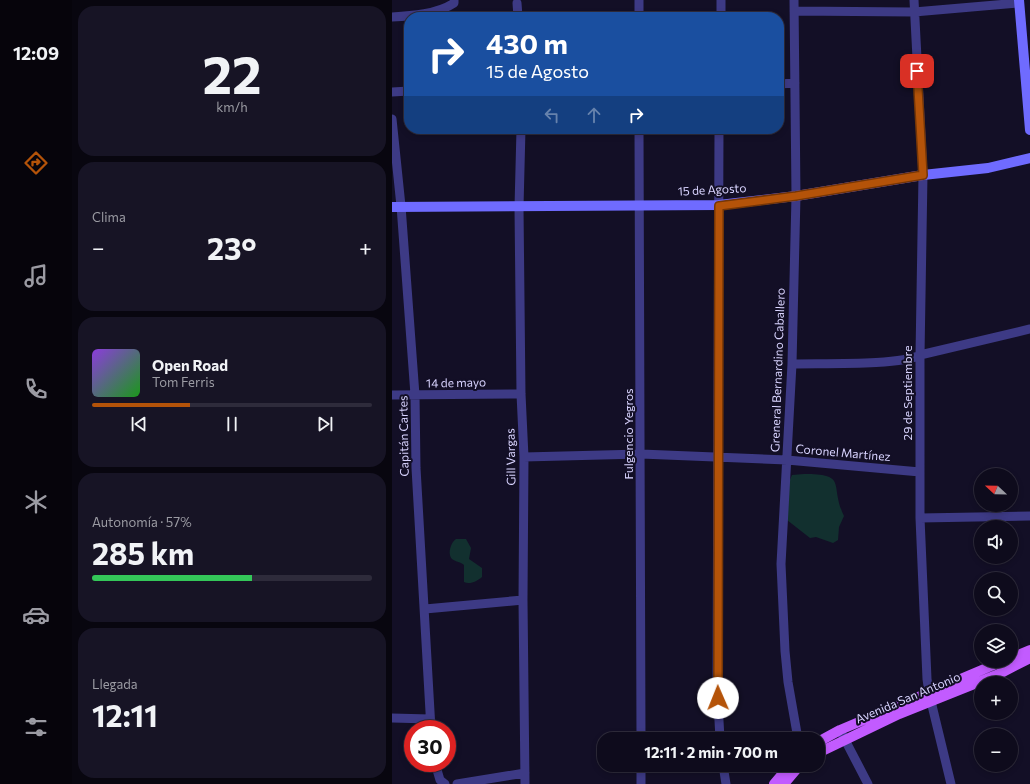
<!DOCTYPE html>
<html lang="es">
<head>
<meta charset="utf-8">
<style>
  body { margin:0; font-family:Commissioner,sans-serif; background:#171425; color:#f1f3f6; height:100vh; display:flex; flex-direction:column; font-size:15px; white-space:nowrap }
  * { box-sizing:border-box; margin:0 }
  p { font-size:13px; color:#9b9ba3 }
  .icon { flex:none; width:22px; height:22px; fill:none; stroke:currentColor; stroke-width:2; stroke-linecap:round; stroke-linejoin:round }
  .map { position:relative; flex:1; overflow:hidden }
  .sheet { display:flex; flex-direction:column; gap:6px; padding:6px; background:#08060f; width:320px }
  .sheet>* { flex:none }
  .top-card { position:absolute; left:12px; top:12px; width:380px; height:122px; border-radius:16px; box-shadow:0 2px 6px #0003,0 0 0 1px #2e2b3b; background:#1a4fa0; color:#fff; overflow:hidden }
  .needle { width:26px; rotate:292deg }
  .controls { position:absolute; left:582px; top:468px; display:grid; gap:8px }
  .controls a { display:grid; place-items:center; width:44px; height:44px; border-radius:50%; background:#0e0b1c; box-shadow:0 2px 6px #0003,0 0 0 1px #2e2b3b; font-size:20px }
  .speed { position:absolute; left:12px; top:720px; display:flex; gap:8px; font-size:20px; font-weight:700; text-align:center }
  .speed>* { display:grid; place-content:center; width:52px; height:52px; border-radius:50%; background:#0e0b1c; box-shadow:0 2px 6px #0003,0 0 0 1px #2e2b3b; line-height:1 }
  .speed .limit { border:6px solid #d22; background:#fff; color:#111 }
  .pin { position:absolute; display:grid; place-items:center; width:34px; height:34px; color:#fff; margin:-17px; border-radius:8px; box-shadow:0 2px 6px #0006 }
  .me { position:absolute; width:44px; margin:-22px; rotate:359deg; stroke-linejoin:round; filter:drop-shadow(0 0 3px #0008) }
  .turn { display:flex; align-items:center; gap:14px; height:84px; padding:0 16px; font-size:18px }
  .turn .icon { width:52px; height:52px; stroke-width:2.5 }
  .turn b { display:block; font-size:28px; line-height:34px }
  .lanes { display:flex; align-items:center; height:38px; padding:0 16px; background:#0003; justify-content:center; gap:20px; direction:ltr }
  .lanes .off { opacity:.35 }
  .big { font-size:30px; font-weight:700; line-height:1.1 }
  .sheet .tile { flex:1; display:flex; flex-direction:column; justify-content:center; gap:6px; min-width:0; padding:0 14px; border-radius:16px; background:#171425 }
  .sheet .dial { align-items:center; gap:0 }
  .dial b { font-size:52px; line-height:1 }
  .song { display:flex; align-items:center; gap:12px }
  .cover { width:48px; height:48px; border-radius:6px; background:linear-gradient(135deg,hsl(270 70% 55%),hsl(120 70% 35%)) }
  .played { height:4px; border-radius:2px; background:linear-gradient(90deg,#b45309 35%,#2e2b3b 35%) }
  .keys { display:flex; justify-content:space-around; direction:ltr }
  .heat { display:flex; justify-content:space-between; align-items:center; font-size:22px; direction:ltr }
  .charge { height:6px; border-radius:3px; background:linear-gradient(90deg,#34c759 57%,#2e2b3b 0) }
  .trip { position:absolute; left:205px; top:732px; width:228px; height:40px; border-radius:16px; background:#0e0b1c; box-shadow:0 2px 6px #0003,0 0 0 1px #2e2b3b; font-weight:700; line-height:40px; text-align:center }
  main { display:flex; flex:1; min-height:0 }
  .menu { display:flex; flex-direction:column; width:72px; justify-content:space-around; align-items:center; background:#06040b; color:#9b9ba3 }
  .menu .icon { width:28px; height:28px }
  .menu .active { color:#b45309 }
  .menu b { font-size:18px; color:#f1f3f6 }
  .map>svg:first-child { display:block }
  .green { fill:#12302f }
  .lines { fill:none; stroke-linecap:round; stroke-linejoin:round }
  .street { stroke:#3d3a85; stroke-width:9 }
  .secondary { stroke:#6f6bff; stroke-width:10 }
  .primary { stroke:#c25bff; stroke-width:10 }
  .route-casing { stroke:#753606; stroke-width:10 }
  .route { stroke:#b45309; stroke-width:7 }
  .labels { text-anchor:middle; stroke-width:4; stroke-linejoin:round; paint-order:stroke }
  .street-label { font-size:12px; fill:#d9d4ff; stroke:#130f26 }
</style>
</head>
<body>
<main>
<nav class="menu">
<b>12:09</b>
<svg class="icon active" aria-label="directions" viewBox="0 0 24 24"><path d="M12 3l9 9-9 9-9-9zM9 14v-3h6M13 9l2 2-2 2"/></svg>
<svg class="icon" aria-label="music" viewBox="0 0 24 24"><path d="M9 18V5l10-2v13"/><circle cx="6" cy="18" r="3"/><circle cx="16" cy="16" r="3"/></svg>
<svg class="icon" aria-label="phone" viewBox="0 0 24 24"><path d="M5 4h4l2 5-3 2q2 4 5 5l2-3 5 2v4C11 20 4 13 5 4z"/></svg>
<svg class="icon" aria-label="climate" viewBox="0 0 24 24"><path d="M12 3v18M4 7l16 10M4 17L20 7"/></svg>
<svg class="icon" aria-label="car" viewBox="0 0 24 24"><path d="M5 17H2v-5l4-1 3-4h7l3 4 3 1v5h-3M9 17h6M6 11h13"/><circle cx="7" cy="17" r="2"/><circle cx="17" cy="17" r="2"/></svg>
<svg class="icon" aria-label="filters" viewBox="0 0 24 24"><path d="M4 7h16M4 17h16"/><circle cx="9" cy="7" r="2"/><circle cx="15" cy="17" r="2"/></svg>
</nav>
<section class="sheet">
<div class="tile dial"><b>22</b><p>km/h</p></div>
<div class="tile"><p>Clima</p>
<div class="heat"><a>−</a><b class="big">23°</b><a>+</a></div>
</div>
<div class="tile">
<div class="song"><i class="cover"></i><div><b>Open Road</b><p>Tom Ferris</p></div></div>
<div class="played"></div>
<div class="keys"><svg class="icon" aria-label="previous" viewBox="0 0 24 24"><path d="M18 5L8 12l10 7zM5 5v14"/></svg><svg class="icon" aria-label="pause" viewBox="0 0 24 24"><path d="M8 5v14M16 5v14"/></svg><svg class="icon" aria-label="next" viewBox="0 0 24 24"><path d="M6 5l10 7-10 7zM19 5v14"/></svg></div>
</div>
<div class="tile"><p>Autonomía · 57%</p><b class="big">285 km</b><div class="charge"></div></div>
<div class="tile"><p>Llegada</p><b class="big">12:11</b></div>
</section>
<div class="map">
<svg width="638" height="784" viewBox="0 0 638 784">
  <rect width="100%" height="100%" fill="#130f26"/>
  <path class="green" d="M412 474C457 474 437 485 452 516L447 527 446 540 441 543 424 537 418 538 395 520 392 494 400 475Z
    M64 539H74L79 548 77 559 90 568V577C85 581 78 585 72 582V565C69 562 64 562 60 559 55 554 59 542 64 539Z"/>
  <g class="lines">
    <path class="street" d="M402 0 404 196 400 364 389 564 393 651 396 682 406 739
      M522 0 531 175 528 355V518L535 679 537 693 559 784
      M125 3 126 17
      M402 11 522 12 627 3
      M0 17C19 16 46 14 62 3V0
      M247 17V0
      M329 17V0
      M387 84 403 83
      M0 92 17 91
      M0 119 9 206 23 395 24 468 39 729
      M129 129 127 207 129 394 132 457 131 600 133 784
      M247 129 249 739
      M327 129 325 684 328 739
      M400 364C427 363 508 366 528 355L638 329
      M0 395 129 394
      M132 457 249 454 395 460 528 472
      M528 518 638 516
      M33 609 131 600
      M0 718 38 719
      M450 734 476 784
      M43 763 48 780 53 784
      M249 765V784
      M331 765 334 784
      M65 784 133 773"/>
    <path class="secondary" d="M627 0 638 130
      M0 207 327 205 404 196 531 175 596 168 638 158"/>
    <path class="primary" d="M619 658 638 650
      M426 742 448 730 611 661
      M426 753 507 714 607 674 638 658
      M382 784 398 765
      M392 784 408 765"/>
  </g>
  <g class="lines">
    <defs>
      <path id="route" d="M326 698 327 206 404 196 531 175 525 71"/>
    </defs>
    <use href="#route" class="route-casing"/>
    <use href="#route" class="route"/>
  </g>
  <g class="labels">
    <g class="street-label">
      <text transform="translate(320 190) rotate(-3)" y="4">15 de Agosto</text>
      <text transform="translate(386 370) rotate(-88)" y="4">Greneral Bernardino Caballero</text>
      <text transform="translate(64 383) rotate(-1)" y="4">14 de mayo</text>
      <text transform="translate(516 393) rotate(-90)" y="4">29 de Septiembre</text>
      <text transform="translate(237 434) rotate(-90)" y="4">Fulgencio Yegros</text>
      <text transform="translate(12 436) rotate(-91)" y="4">Capitán Cartes</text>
      <text transform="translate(451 453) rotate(5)" y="4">Coronel Martínez</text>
      <text transform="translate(119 457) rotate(-91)" y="4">Gill Vargas</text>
      <text transform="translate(516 698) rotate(-23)" y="4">Avenida San Antonio</text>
    </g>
  </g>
</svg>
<div class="controls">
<a><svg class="needle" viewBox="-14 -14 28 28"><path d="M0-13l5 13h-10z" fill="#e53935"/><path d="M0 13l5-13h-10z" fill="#9b9ba3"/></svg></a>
<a><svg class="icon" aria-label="sound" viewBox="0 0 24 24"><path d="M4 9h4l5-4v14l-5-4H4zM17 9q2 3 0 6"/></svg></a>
<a><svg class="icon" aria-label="search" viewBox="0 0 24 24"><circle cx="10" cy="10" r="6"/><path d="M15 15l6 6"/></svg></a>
<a><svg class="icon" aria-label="layers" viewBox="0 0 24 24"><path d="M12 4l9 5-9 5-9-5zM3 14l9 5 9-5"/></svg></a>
<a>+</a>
<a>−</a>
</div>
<div class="speed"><div class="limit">30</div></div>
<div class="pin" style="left:525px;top:71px;background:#d93025"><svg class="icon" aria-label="arrive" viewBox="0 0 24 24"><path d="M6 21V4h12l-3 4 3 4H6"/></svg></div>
<svg class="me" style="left:326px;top:698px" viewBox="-20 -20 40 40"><circle r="19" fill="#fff"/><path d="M0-13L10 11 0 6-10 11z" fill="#b45309"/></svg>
<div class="trip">12:11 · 2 min · 700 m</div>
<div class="top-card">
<div class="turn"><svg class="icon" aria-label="right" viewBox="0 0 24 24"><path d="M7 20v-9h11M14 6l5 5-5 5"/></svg><div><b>430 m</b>15 de Agosto</div></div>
<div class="lanes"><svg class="icon off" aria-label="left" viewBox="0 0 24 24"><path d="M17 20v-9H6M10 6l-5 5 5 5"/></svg><svg class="icon off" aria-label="ahead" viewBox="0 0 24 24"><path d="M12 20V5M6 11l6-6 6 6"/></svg><svg class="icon" aria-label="right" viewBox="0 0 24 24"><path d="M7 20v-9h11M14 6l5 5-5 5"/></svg></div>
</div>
</div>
</main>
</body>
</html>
